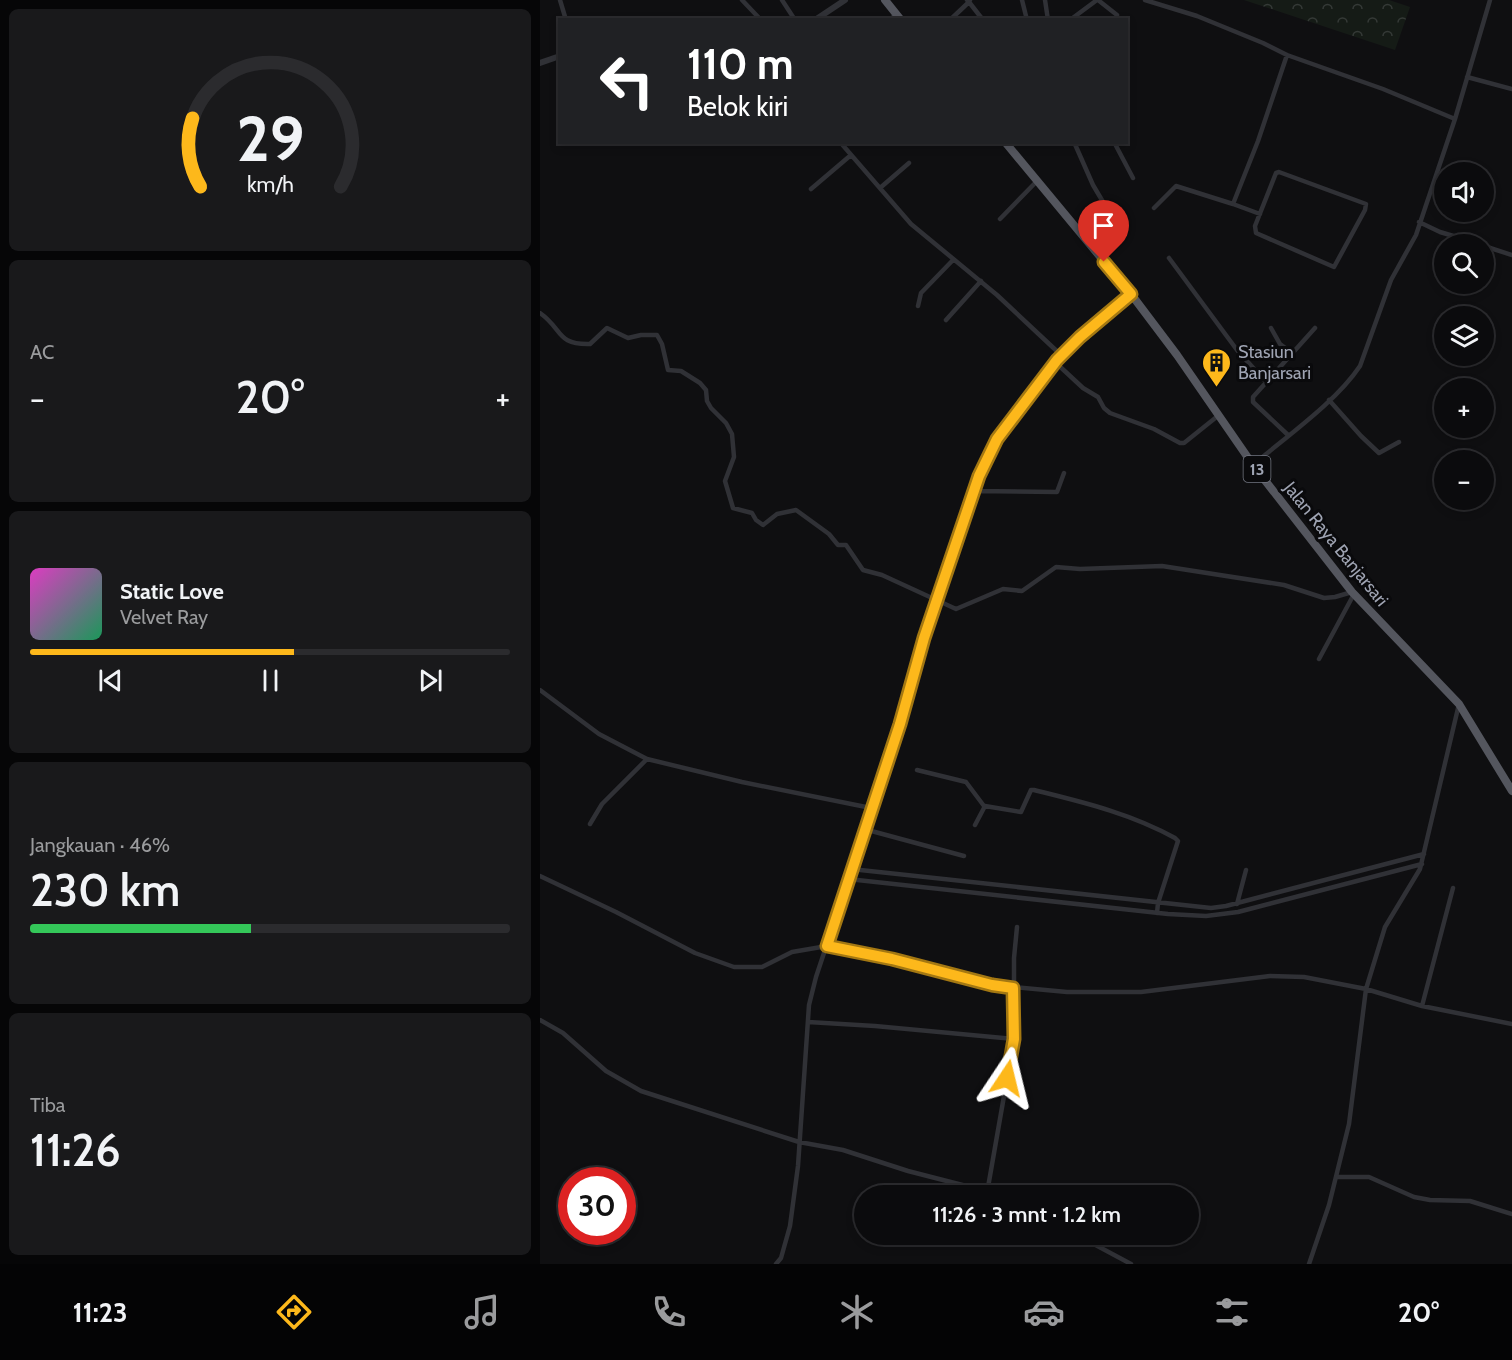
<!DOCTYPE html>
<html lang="id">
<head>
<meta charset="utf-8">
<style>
  body { margin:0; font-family:Cabin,sans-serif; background:#19191b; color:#f1f3f6; height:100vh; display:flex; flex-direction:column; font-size:22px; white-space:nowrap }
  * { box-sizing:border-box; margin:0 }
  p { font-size:20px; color:#9a9b9d }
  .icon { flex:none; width:33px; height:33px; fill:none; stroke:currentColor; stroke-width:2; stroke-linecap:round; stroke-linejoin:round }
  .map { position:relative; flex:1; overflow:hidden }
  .drawer { display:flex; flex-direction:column; gap:9px; padding:9px; background:#060607; width:540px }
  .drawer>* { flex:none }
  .guide { position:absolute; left:18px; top:18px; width:570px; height:126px; border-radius:0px; box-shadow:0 3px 9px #0003,0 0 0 2px #2b2b2e; background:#202124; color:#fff; overflow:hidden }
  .tools { position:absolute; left:894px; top:162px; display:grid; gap:12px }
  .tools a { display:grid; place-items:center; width:60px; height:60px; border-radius:50%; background:#0b0b0d; box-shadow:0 3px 9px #0003,0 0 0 2px #2b2b2e; font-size:30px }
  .speed { position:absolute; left:18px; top:1167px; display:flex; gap:12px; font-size:30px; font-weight:700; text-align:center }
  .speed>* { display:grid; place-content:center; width:78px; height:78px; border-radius:50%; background:#0b0b0d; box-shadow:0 3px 9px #0003,0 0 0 2px #2b2b2e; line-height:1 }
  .speed .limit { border:9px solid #d22; background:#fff; color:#111 }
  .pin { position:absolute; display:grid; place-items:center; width:51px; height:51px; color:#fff; margin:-62px -26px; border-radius:50% 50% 50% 0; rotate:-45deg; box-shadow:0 0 6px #0007 }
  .pin .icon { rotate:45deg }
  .me { position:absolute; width:66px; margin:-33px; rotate:10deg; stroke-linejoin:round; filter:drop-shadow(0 0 4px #0008) }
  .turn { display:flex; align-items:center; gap:21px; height:126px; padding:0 30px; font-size:27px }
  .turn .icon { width:78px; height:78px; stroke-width:2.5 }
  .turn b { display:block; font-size:42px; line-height:51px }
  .big { font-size:45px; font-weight:600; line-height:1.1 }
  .drawer .tile { flex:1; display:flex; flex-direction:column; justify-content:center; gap:9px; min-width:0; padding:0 21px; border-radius:9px; background:#19191b }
  .drawer .dial { align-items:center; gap:0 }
  .dial svg { height:156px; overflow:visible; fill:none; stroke:#2b2b2e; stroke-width:7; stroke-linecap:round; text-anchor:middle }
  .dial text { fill:#f1f3f6; stroke:none }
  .song { display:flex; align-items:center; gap:18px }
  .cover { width:72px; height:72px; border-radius:9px; background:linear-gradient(135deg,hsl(310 70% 55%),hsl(150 70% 35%)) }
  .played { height:6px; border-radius:3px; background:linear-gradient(90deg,#fdb81b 55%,#2b2b2e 55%) }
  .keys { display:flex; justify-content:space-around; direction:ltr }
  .heat { display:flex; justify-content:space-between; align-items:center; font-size:33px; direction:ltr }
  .charge { height:9px; border-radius:4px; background:linear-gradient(90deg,#34c759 46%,#2b2b2e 0) }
  .trip { position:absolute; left:314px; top:1185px; width:345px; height:60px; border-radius:30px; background:#0b0b0d; box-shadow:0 3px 9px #0003,0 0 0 2px #2b2b2e; font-weight:600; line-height:60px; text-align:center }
  .menu { display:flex; height:96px; justify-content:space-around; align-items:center; background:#040405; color:#9a9b9d }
  .menu .icon { width:42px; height:42px }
  .menu .active { color:#fdb81b }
  .menu b { font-size:27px; color:#f1f3f6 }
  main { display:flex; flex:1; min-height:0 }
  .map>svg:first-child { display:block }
  .forest { fill:url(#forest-crowns) }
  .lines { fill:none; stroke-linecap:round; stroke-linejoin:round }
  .minor { stroke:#303136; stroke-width:4.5 }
  .tertiary { stroke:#303136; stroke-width:6 }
  .trunk { stroke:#54565e; stroke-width:8 }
  .route-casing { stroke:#a47812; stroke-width:15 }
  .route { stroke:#fdb81b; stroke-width:10 }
  .labels { text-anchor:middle; stroke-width:6; stroke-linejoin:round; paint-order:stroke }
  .shield { fill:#0a0a0c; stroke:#727681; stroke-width:1.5 }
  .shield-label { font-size:16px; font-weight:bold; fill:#9fa4b3 }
  .poi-label { font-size:18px; fill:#9fa4b3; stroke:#0a0a0c; text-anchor:start }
  .street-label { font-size:18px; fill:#9fa4b3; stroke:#0a0a0c }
</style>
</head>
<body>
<main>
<section class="drawer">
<div class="tile dial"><svg viewBox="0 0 100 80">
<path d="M14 69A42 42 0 1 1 86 69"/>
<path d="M14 69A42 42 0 0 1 10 34" stroke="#fdb81b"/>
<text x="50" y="56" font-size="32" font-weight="700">29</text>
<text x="50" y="72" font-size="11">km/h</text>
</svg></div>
<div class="tile"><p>AC</p>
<div class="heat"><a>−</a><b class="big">20°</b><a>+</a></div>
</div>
<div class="tile">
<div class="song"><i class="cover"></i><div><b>Static Love</b><p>Velvet Ray</p></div></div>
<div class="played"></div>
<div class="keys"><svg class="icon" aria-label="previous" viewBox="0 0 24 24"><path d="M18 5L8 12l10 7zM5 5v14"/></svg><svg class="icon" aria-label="pause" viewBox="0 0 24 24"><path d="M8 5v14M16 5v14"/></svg><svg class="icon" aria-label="next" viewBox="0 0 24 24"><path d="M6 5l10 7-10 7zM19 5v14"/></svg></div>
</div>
<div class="tile"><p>Jangkauan · 46%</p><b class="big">230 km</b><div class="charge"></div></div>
<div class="tile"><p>Tiba</p><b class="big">11:26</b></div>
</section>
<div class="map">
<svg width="972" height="1264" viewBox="0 0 972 1264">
  <defs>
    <pattern id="forest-crowns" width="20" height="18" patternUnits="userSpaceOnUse" patternTransform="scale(1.5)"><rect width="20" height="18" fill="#151b16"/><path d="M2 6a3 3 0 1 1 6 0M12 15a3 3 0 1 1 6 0" fill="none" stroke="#343936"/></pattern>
  </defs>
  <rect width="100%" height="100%" fill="#0f0f11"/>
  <path class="forest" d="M704 0H849L870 7 855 50Z"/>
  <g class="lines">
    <path class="minor" d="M20 0 26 20
      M202 0 221 20
      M242 0 255 20
      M430 0 429 2 443 20
      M482 0 487 20
      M505 0 508 20
      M558 0 577 15
      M605 0 657 16 723 43 747 55 843 89 915 119
      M349 20 357 14
      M410 20 429 2 427 0
      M530 20 557 0
      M927 77 972 89
      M300 142 371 224 457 295 521 355
      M534 142 553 185 566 207
      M574 142 593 178
      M739 172 826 204 825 210 794 267 716 233 715 226 736 173Z
      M340 188 369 163
      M271 189 311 155
      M693 204 720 214
      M614 208 636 186 693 204 718 141 747 55
      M460 219 497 181
      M879 222 900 232 940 244
      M944 246 972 255
      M629 258 697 350 726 382
      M378 306 381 293 413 260
      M0 313C23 329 16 345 50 344L67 328 88 338 101 335H117L122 344 128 370 141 371 160 383 166 390 167 401 171 408 186 423 192 434 194 457 185 481 193 508 212 513 216 520 223 525 237 514 256 510 289 534 298 545H306L323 570 342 575 416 609 463 589 482 591 516 567 540 569 622 566 744 585 784 598 795 597 812 592
      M406 320 441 281
      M731 328 740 344 752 353
      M515 362 543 388 558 397 564 408 570 413 614 429 640 443H644L679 415
      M789 400 821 436 839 453 859 442
      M748 435 713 402V397L775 328
      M713 465C747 436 796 402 820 366L851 280 876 235 915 119 950 0
      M434 491 517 492 524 473
      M779 659 814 594
      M0 690 59 734 107 759 202 782 331 808
      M377 770 426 782 444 806
      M50 824 62 804 107 759
      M435 825 445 806 481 812 491 790H494C542 802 590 813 635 838L638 841 618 903 617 913
      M324 829 424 856
      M311 869 671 908 686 906 884 854
      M0 876 76 912 155 953 194 967H222L252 952 287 946 352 959 452 985 527 992H601L730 976 764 977 826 989 882 1006 972 1024
      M308 879 628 914 666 916 698 912 882 864
      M697 904 706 870
      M882 1006 913 888
      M0 1020 23 1033 66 1071 101 1091 259 1142 303 1150 368 1171 438 1189 453 1196
      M268 1022 335 1026 474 1039
      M796 1177H829L874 1197 890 1200 930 1201 972 1214
      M447 1193 474 1039V958L477 927
      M535 1234 591 1264
      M236 1264 241 1258 250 1226 258 1166 269 1005 276 977 360 724 384 638 439 476 457 439 517 360 540 337 591 294
      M769 1264 789 1205 809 1124 826 989 845 927 880 869 919 704"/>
    <path class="tertiary" d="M275 20 305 0
      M0 63 20 56"/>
    <path class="trunk" d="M345 0 361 20
      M465 142 591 294 637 355 713 465 812 592 919 704 972 791"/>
  </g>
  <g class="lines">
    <defs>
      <path id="route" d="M467 1078 474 1039 473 988 452 985 352 959 287 946 360 724 384 638 439 476 457 439 517 360 540 337 591 294 564 262"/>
    </defs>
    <use href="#route" class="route-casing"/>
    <use href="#route" class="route"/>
  </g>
  <defs>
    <symbol id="building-pin" viewBox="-11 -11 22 30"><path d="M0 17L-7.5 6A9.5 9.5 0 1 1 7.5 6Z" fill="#fdb81b" stroke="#0a0a0c"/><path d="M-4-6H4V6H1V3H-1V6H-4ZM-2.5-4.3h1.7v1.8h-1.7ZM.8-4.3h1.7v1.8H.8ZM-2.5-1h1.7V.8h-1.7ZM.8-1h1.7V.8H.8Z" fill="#111"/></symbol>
  </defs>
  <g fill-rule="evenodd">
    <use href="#building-pin" x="660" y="346" width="33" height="45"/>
  </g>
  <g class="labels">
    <rect class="shield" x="703.5" y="456" width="27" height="26" rx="4.5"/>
    <g class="shield-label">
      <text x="717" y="475">13</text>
    </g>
    <g class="poi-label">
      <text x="698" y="358">Stasiun<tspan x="698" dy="21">Banjarsari</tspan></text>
    </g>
    <g class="street-label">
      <text transform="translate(796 544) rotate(51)" y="6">Jalan Raya Banjarsari</text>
    </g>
  </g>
</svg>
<div class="tools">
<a><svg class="icon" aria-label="sound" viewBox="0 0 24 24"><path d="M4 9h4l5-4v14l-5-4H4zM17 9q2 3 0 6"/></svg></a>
<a><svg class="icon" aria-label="search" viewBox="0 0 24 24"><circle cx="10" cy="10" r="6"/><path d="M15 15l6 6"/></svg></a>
<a><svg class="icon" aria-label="layers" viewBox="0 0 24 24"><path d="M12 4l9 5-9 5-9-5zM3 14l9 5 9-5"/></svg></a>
<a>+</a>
<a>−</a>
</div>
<div class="speed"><div class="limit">30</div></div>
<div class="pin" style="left:564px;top:262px;background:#d93025"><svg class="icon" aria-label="arrive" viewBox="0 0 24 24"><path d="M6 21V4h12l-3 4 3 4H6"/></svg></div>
<svg class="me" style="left:467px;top:1078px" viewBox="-20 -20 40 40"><path d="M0-17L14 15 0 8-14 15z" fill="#fdb81b" stroke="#fff" stroke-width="4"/></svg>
<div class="trip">11:26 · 3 mnt · 1.2 km</div>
<div class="guide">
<div class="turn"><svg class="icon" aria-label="left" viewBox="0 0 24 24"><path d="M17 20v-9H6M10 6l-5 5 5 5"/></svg><div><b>110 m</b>Belok kiri</div></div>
</div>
</div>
</main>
<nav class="menu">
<b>11:23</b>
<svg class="icon active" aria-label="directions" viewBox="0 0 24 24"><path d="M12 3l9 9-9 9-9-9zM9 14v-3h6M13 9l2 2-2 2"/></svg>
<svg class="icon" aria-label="music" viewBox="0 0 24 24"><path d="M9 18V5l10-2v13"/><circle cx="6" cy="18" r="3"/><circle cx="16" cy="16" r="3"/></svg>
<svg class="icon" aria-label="phone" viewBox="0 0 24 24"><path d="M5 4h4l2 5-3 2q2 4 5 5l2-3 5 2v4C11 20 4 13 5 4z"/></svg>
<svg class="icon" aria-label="climate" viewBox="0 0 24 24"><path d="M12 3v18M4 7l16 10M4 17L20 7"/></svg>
<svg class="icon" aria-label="car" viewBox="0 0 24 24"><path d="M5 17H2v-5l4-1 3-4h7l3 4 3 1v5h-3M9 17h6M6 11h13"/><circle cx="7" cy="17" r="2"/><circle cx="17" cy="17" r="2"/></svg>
<svg class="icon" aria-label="filters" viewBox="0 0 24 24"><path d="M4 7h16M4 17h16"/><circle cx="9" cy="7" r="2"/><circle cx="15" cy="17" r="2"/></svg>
<b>20°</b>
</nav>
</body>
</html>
